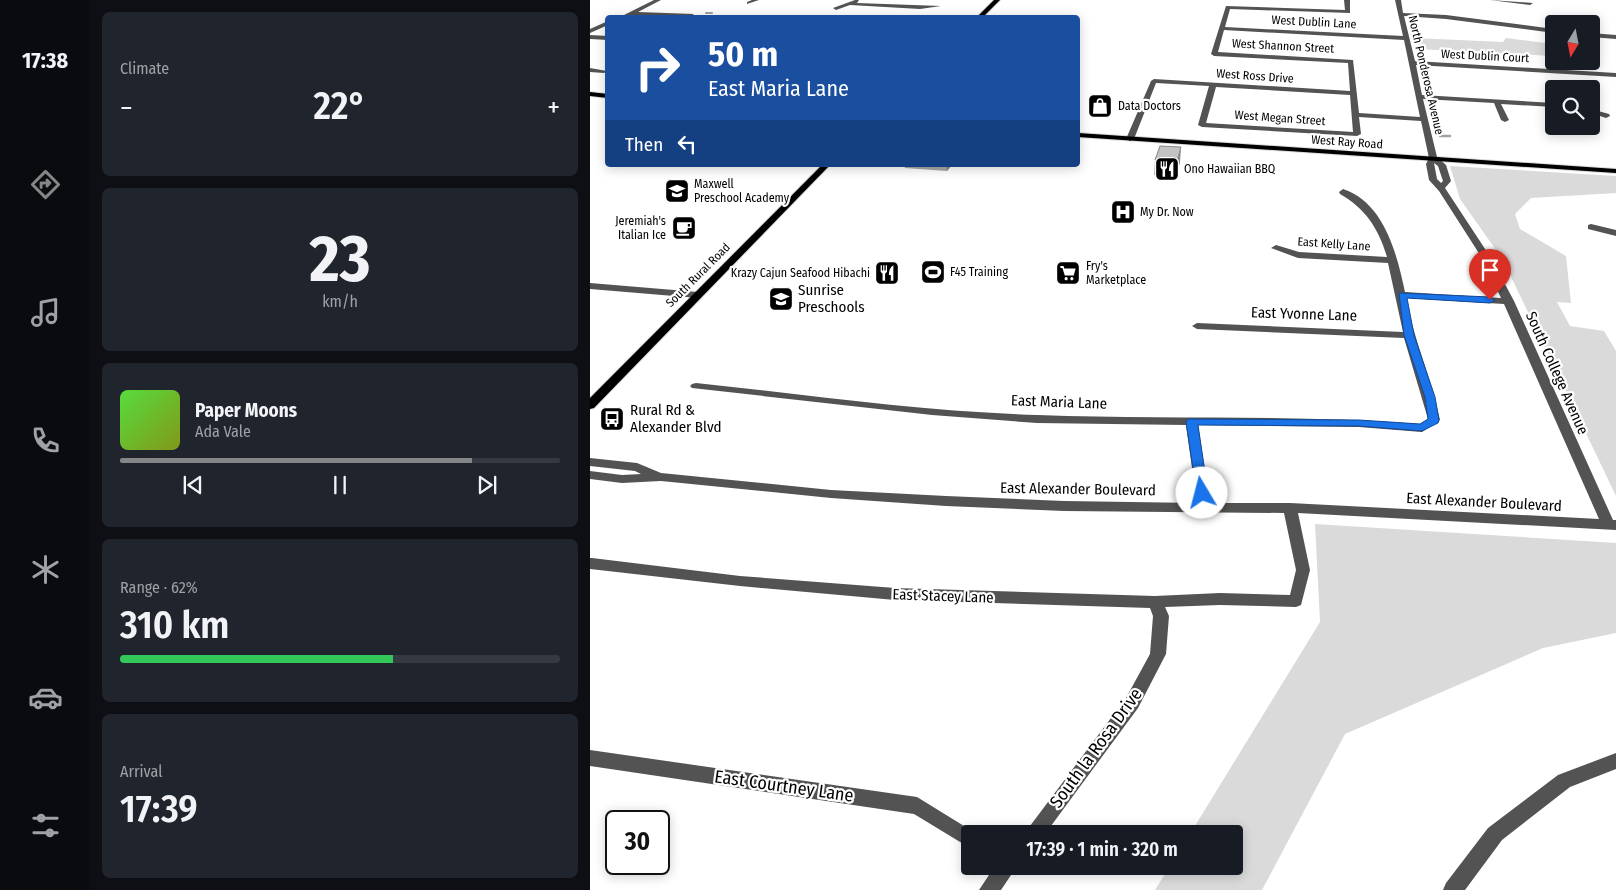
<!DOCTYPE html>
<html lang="en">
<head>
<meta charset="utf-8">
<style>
  body { margin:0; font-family:"Fira Sans Condensed",sans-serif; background:#20242c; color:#f1f3f6; height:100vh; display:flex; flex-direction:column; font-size:19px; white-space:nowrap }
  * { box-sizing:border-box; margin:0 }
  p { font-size:16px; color:#9ea1a6 }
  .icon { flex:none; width:28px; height:28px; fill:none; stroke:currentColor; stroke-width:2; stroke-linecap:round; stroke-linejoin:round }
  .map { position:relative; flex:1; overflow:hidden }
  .drawer { display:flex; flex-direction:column; gap:12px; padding:12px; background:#0d0f14; width:500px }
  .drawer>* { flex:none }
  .guide { position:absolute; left:15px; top:15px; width:475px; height:152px; border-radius:5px; box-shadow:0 2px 12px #0003; background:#1a4fa0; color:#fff; overflow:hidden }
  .needle { width:32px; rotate:190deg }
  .tools { position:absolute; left:955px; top:15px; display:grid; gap:10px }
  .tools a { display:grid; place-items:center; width:55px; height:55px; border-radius:5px; background:#171b24; box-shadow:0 2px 12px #0003; font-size:25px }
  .speed { position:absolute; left:15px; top:810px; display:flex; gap:10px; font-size:25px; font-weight:700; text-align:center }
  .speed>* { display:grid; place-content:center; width:65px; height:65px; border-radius:50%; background:#171b24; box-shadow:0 2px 12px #0003; line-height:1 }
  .speed .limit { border:2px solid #111; border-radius:8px; background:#fff; color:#111 }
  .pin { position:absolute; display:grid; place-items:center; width:42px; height:42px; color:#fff; margin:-51px -21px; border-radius:50% 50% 50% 0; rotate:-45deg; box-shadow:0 0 5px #0007 }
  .pin .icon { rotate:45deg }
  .me { position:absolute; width:55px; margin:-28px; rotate:352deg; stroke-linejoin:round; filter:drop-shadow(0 0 4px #0008) }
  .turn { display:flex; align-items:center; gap:18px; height:105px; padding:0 20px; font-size:22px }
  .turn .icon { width:65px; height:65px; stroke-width:2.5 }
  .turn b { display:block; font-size:35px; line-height:42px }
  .then { display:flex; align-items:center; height:48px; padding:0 20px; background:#0003; gap:10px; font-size:19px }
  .big { font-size:38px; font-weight:600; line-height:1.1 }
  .drawer .widget { flex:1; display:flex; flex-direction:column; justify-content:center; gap:8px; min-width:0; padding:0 18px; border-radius:8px; background:#20242c }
  .drawer .dial { align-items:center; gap:0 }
  .dial b { font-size:65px; line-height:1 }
  .song { display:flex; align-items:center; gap:15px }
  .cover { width:60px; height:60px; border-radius:8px; background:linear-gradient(135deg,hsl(110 70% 55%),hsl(70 70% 35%)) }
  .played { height:5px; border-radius:2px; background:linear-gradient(90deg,#858687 80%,#363941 80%) }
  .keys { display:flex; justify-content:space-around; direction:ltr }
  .heat { display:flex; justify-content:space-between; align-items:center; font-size:28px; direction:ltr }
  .charge { height:8px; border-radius:4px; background:linear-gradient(90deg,#34c759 62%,#363941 0) }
  .trip { position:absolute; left:371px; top:825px; width:282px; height:50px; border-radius:5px; background:#171b24; box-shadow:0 2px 12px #0003; font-weight:600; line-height:50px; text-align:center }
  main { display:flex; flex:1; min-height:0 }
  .tab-bar { display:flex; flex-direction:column; width:90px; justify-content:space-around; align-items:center; background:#090b0e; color:#9ea1a6 }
  .tab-bar .icon { width:35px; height:35px }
  .tab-bar .on { color:#858687 }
  .tab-bar b { font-size:22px; color:#f1f3f6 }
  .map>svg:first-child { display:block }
  .green { fill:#dadada }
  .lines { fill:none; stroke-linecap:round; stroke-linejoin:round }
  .stream-far1 { stroke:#a1a1a1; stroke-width:2 }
  .stream { stroke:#a1a1a1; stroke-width:2.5 }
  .major-casing { stroke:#dbdbdb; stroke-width:2 }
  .minor { fill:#535353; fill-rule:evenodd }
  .major { fill:#000; fill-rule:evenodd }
  .wall { fill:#a8a8a8 }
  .shaded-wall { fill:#888 }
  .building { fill:#c3c3c3; stroke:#888 }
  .route { fill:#1a73e8; stroke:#114b97 }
  .labels { text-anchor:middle; stroke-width:4.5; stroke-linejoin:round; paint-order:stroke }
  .far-street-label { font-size:12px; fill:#000; stroke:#fff }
  .far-poi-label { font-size:12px; fill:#000; stroke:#fff; text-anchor:start }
  .poi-label { font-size:15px; fill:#000; stroke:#fff; text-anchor:start }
  .street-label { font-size:15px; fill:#000; stroke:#fff }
  .near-street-label { font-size:18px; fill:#000; stroke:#fff }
</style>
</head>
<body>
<main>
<nav class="tab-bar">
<b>17:38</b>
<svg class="icon on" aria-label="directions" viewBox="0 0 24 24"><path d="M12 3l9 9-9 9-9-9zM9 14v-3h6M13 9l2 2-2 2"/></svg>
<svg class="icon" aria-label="music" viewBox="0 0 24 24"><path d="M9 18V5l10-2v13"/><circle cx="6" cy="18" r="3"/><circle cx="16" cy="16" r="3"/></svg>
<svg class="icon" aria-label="phone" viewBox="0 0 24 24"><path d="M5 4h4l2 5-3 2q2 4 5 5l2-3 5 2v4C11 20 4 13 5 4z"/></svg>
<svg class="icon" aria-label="climate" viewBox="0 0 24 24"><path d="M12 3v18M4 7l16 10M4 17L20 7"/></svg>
<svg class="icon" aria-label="car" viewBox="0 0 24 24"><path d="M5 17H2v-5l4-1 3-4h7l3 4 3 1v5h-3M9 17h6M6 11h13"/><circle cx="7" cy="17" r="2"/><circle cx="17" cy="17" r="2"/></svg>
<svg class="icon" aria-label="filters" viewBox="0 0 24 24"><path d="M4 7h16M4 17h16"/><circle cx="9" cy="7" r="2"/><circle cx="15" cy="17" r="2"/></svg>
</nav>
<section class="drawer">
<div class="widget"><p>Climate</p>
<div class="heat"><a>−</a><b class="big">22°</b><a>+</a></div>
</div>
<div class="widget dial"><b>23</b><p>km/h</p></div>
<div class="widget">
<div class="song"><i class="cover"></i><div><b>Paper Moons</b><p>Ada Vale</p></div></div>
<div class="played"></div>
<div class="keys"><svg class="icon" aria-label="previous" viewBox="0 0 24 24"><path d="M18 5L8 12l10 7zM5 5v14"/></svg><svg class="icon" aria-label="pause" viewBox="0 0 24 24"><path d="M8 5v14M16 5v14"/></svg><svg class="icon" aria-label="next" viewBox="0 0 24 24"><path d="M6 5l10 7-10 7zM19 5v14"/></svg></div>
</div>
<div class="widget"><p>Range · 62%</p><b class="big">310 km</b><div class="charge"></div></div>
<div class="widget"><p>Arrival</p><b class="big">17:39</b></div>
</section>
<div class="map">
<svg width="1026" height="890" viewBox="0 0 1026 890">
  <rect width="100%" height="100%" fill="#fff"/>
  <path class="green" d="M824 38 913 42 916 38 964 44V56L829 49Z
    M860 166 1026 176V193L941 198 925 214 930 229 976 256 981 303 967 302 980 326 1014 331 1026 351V496L913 260 870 199Z
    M725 524 1026 543V633L953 648 755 734 672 890H565L580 866H645V834H600L730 622Z"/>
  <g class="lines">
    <path class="stream-far1" d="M116 13H122"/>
    <path class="stream" d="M850 136H860"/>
    <defs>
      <path id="major" d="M404 0H410L392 18H386Z
        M0 92 18 94V98L0 96Z
        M488 133 1026 169V173L488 137Z
        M232 165H240L4 408 0 409V398Z"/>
    </defs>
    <use href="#major" class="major-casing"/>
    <path class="minor" d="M64 0H71L48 12 104 14 101 16 41 15 35 18H28Z
      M162 0H169L157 4V2Z
      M265 0H269L267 3 351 6 330 9 260 5 246 10 243 8Z
      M754 0H760V13L640 9 635 27 813 36 805 0H811L813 13 856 15 964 29V33L856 19 814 16 825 61 1026 73V77L826 65 832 95 964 103V107L911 104 919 120 915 122 911 120 904 103 833 99 847 157 856 165 861 181 855 188 901 258 924 301 1023 520H1026V530L708 513 720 570 711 605 706 607 630 605 575 607 579 616 576 654 548 708 455 834H434L536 698 560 654 563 616 560 608 305 600 150 586 0 569V558H2L150 576 305 588 565 596 630 593 700 595 706 570 694 513 474 511 356 506 241 498 71 481 32 483 0 479V471L32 475 51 474 45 471 0 466V458L47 463 71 473 241 490 356 496 474 501 607 503 596 425 447 423 342 415 102 388 100 386 102 384 106 383C220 395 334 412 448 415 575 420 703 414 830 424L838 419 814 338 607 329 602 326 607 323 813 332 798 263 708 258 681 248 686 245 709 252 797 257C789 229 775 208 750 194L749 192 753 189C795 203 807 255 815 292L911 298 892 258 849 191 839 180 836 164 839 158 831 121 769 117 771 134 767 136 612 127 608 125 619 86 566 83 544 139 540 141 536 139 561 81 564 79 760 91 758 63 624 56 621 54 636 6 755 10ZM634 30 814 40 830 117 769 113 763 60 628 52ZM626 87 760 95 763 132 616 123ZM844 163 848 166 853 181 851 183 847 179ZM816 298 914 304 1009 519 700 503H620L608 425 769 427 832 432 850 420C841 378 824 340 816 298Z
      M900 0 943 3 940 5Z
      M18 21V25L0 33V29Z
      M1001 33 1026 35V39L1001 37Z
      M0 35 18 36V40L0 39Z
      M0 68 17 71 14 73 0 72Z
      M1001 109 1019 114 1020 116 1016 118 1001 113Z
      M1001 224 1026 230V236L998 229V225Z
      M0 283 108 292 113 295 108 298 0 289Z
      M0 750 327 797 387 834H380V848L324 814 0 766Z
      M1026 753V769L980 787 912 840 875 890H853L856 883 898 828 968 775Z
      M405 866H427L411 890H389Z"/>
    <use href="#major" class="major"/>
  </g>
  <path class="wall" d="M570 146 590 162 586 177 564 175 565 160Z
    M314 165H362L357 171 315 168Z"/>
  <path class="shaded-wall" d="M591 147 590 162 586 177 587 161Z
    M356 165H362L357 171Z"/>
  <path class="building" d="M570 146 591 147 587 161 565 160Z"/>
  <path class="route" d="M809 293 900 297 905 300 900 303 817 298 824 335 845 397 849 420 848 423 832 431 769 426 608 425 618 493 616 496H607L596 422 598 419 769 420 830 424 838 419 835 397 814 335Z"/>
  <defs>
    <symbol id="shop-square" viewBox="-11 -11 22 22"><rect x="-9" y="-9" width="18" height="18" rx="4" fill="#000" stroke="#fff"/><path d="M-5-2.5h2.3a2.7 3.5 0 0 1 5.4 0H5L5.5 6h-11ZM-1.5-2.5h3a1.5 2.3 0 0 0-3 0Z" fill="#fff"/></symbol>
    <symbol id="restaurant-square" viewBox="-11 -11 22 22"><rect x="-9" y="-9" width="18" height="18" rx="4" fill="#000" stroke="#fff"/><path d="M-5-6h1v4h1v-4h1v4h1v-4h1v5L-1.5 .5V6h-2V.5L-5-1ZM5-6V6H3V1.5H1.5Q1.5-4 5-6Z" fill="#fff"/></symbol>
    <symbol id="school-square" viewBox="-11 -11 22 22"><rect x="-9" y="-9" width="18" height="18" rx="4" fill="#000" stroke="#fff"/><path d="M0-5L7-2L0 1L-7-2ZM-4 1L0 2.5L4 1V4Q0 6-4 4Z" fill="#fff"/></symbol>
    <symbol id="hospital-square" viewBox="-11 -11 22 22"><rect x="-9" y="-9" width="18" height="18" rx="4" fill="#000" stroke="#fff"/><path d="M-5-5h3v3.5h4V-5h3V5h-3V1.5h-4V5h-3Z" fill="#fff"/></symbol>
    <symbol id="cafe-square" viewBox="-11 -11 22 22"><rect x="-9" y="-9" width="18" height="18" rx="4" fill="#000" stroke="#fff"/><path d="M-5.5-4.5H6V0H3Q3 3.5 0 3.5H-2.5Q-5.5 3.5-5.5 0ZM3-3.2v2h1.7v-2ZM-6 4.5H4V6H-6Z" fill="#fff"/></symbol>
    <symbol id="stadium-square" viewBox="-11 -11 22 22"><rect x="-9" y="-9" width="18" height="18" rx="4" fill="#000" stroke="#fff"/><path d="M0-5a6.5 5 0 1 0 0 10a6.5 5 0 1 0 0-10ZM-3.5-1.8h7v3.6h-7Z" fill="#fff"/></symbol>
    <symbol id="supermarket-square" viewBox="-11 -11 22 22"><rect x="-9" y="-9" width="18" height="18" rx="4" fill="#000" stroke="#fff"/><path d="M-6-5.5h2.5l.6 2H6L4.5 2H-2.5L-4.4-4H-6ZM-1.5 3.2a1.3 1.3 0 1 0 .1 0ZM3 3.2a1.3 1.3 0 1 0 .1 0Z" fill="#fff"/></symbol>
    <symbol id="bus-square" viewBox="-11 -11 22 22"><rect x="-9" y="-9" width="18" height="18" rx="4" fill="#000" stroke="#fff"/><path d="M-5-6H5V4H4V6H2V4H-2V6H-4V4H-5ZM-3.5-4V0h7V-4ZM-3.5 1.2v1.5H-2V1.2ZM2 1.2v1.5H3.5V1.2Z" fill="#fff"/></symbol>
  </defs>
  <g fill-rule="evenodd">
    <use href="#shop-square" x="496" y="92" width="28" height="28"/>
    <use href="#restaurant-square" x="563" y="155" width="28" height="28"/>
    <use href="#school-square" x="73" y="177" width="28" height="28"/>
    <use href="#hospital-square" x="519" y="198" width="28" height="28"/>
    <use href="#cafe-square" x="80" y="214" width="28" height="28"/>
    <use href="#stadium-square" x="329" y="258" width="28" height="28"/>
    <use href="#restaurant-square" x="283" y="259" width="28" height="28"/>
    <use href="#supermarket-square" x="464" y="259" width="28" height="28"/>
    <use href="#school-square" x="177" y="285" width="28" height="28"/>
    <use href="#bus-square" x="8" y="405" width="28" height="28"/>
  </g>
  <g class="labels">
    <g class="far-street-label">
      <text transform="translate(724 22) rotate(3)" y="4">West Dublin Lane</text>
      <text transform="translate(693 46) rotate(3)" y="4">West Shannon Street</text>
      <text transform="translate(895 56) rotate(3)" y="4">West Dublin Court</text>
      <text transform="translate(836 75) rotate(77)" y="4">North Ponderosa Avenue</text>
      <text transform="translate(665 76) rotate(4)" y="4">West Ross Drive</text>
      <text transform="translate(690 118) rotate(4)" y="4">West Megan Street</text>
      <text transform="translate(757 142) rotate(4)" y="4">West Ray Road</text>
      <text transform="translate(744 244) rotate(4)" y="4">East Kelly Lane</text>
      <text transform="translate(108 275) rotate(-45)" y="4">South Rural Road</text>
    </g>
    <g class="far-poi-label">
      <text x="528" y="110">Data Doctors</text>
      <text x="594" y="173">Ono Hawaiian BBQ</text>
      <text x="104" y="188">Maxwell<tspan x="104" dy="14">Preschool Academy</tspan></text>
      <text x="550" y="216">My Dr. Now</text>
      <text x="76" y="225" text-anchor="end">Jeremiah's<tspan x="76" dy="14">Italian Ice</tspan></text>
      <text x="496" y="270">Fry's<tspan x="496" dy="14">Marketplace</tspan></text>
      <text x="360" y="276">F45 Training</text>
      <text x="280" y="277" text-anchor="end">Krazy Cajun Seafood Hibachi</text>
    </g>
    <g class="poi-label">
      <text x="208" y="295">Sunrise<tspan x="208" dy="17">Preschools</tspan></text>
      <text x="40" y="415">Rural Rd &amp;<tspan x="40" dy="17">Alexander Blvd</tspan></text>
    </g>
    <g class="street-label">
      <text transform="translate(714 314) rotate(2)" y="5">East Yvonne Lane</text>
      <text transform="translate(967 373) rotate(66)" y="5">South College Avenue</text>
      <text transform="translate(469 402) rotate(2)" y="5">East Maria Lane</text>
      <text transform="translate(488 489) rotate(1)" y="5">East Alexander Boulevard</text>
      <text transform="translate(894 502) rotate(3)" y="5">East Alexander Boulevard</text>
      <text transform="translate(353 596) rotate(2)" y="5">East Stacey Lane</text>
    </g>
    <g class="near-street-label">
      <text transform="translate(506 748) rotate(-54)" y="6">South la Rosa Drive</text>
      <text transform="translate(194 786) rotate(8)" y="6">East Courtney Lane</text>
    </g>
  </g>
</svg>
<div class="tools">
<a><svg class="needle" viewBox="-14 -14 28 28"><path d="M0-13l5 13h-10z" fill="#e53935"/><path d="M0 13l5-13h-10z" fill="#9ea1a6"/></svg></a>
<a><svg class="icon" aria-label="search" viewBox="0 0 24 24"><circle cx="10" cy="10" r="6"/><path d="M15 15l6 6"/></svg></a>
</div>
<div class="speed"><div class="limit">30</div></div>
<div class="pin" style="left:900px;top:300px;background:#d93025"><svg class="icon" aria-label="arrive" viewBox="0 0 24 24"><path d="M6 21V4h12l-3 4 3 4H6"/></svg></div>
<svg class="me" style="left:612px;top:493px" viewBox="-20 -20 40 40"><circle r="19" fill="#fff"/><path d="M0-13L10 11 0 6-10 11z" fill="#1a73e8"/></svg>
<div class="trip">17:39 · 1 min · 320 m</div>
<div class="guide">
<div class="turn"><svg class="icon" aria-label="right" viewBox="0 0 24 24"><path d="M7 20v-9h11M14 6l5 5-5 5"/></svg><div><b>50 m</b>East Maria Lane</div></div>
<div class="then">Then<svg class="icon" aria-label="left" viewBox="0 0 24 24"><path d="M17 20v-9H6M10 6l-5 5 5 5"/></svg></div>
</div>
</div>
</main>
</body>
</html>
